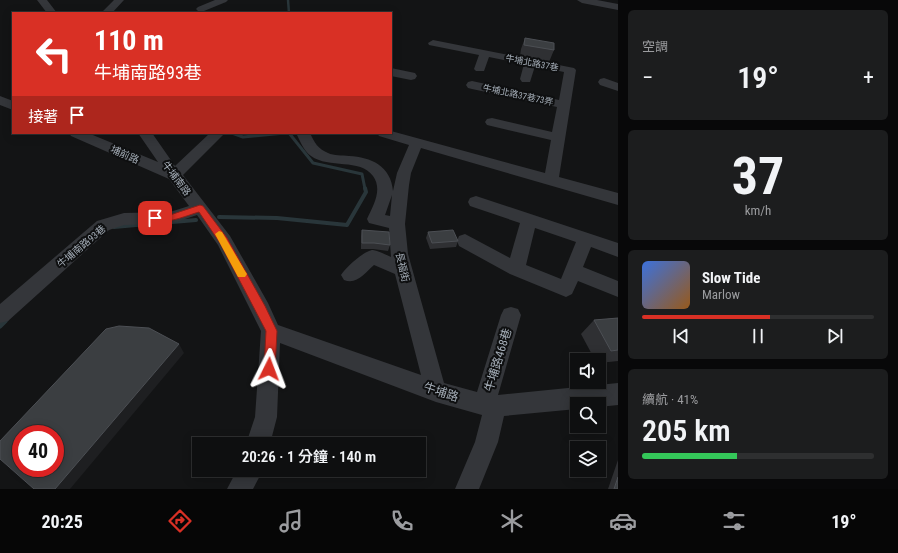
<!DOCTYPE html>
<html lang="zh-TW">
<head>
<meta charset="utf-8">
<style>
  body { margin:0; font-family:"Roboto Condensed","Noto Sans TC",sans-serif; background:#1c1d1e; color:#f1f3f6; height:100vh; display:flex; flex-direction:column; font-size:15px; white-space:nowrap }
  * { box-sizing:border-box; margin:0 }
  p { font-size:13px; color:#9b9c9f }
  .icon { flex:none; width:22px; height:22px; fill:none; stroke:currentColor; stroke-width:2; stroke-linecap:round; stroke-linejoin:round }
  .map { position:relative; flex:1; overflow:hidden }
  .details { display:flex; flex-direction:column; gap:10px; padding:10px; background:#080809; width:280px }
  .details>* { flex:none }
  .hud { position:absolute; left:12px; top:12px; width:380px; height:122px; border-radius:0px; box-shadow:0 2px 10px #0003,0 0 0 1px #2e2f30; background:#d93025; color:#fff; overflow:hidden }
  .buttons { position:absolute; left:570px; top:353px; display:grid; gap:8px }
  .buttons a { display:grid; place-items:center; width:36px; height:36px; border-radius:0px; background:#0e0f10; box-shadow:0 2px 10px #0003,0 0 0 1px #2e2f30; font-size:20px }
  .speed { position:absolute; left:12px; top:425px; display:flex; gap:8px; font-size:20px; font-weight:700; text-align:center }
  .speed>* { display:grid; place-content:center; width:52px; height:52px; border-radius:50%; background:#0e0f10; box-shadow:0 2px 10px #0003,0 0 0 1px #2e2f30; line-height:1 }
  .speed .limit { border:6px solid #d22; background:#fff; color:#111 }
  .pin { position:absolute; display:grid; place-items:center; width:34px; height:34px; color:#fff; margin:-17px; border-radius:8px; box-shadow:0 2px 6px #0006 }
  .me { position:absolute; width:44px; margin:-22px; rotate:3deg; stroke-linejoin:round; filter:drop-shadow(0 0 3px #0008) }
  .turn { display:flex; align-items:center; gap:14px; height:84px; padding:0 16px; font-size:18px }
  .turn .icon { width:52px; height:52px; stroke-width:2.5 }
  .turn b { display:block; font-size:28px; line-height:34px }
  .then { display:flex; align-items:center; height:38px; padding:0 16px; background:#0003; gap:8px; font-size:15px }
  .big { font-size:30px; font-weight:600; line-height:1.1 }
  .details .card { flex:1; display:flex; flex-direction:column; justify-content:center; gap:6px; min-width:0; padding:0 14px; border-radius:6px; background:#1c1d1e }
  .details .dial { align-items:center; gap:0 }
  .dial b { font-size:52px; line-height:1 }
  .song { display:flex; align-items:center; gap:12px }
  .cover { width:48px; height:48px; border-radius:6px; background:linear-gradient(135deg,hsl(220 70% 55%),hsl(30 70% 35%)) }
  .played { height:4px; border-radius:2px; background:linear-gradient(90deg,#d93025 55%,#2e2f30 55%) }
  .keys { display:flex; justify-content:space-around; direction:ltr }
  .heat { display:flex; justify-content:space-between; align-items:center; font-size:22px; direction:ltr }
  .charge { height:6px; border-radius:3px; background:linear-gradient(90deg,#34c759 41%,#2e2f30 0) }
  .trip { position:absolute; left:192px; top:437px; width:234px; height:40px; border-radius:0px; background:#0e0f10; box-shadow:0 2px 10px #0003,0 0 0 1px #2e2f30; font-weight:600; line-height:40px; text-align:center }
  .tab-bar { display:flex; height:64px; justify-content:space-around; align-items:center; background:#060606; color:#9b9c9f }
  .tab-bar .icon { width:28px; height:28px }
  .tab-bar .current { color:#d93025 }
  .tab-bar b { font-size:18px; color:#f1f3f6 }
  main { display:flex; flex:1; min-height:0 }
  .map>svg:first-child { display:block }
  .lines { fill:none; stroke-linecap:round; stroke-linejoin:round }
  .stream-far3 { stroke:#29363a; stroke-width:2.5 }
  .stream-far2 { stroke:#29363a; stroke-width:3 }
  .stream-far1 { stroke:#29363a; stroke-width:4 }
  .stream { stroke:#29363a; stroke-width:5 }
  .minor { fill:#34363a; fill-rule:evenodd }
  .wall { fill:#2f3033 }
  .shaded-wall { fill:#1e1f21 }
  .building { fill:#3b3e41; stroke:#4c4f54; fill-rule:evenodd }
  .route { fill:#d93025; stroke:#8d1f18 }
  .slow { fill:#f59e0b }
  .labels { text-anchor:middle; stroke-width:4; stroke-linejoin:round; paint-order:stroke }
  .far-street-label { font-size:9px; fill:#a4adb7; stroke:#0e0f10 }
  .street-label { font-size:10px; fill:#a4adb7; stroke:#0e0f10 }
  .near-street-label { font-size:12px; fill:#a4adb7; stroke:#0e0f10 }
</style>
</head>
<body>
<main>
<div class="map">
<svg width="618" height="489" viewBox="0 0 618 489">
  <rect width="100%" height="100%" fill="#131415"/>
  <g class="lines">
    <path class="stream-far3" d="M288 0 289 13"/>
    <path class="stream-far2" d="M232 133 243 137 285 133
      M289 133 313 163 362 174 365 189"/>
    <path class="stream-far1" d="M219 217 277 218 347 225 366 192 365 188
      M172 222 196 220
      M114 227 147 224
      M4 322 7 319"/>
    <path class="stream" d="M0 326 5 321"/>
    <path class="minor" d="M37 0H47L57 13H47Z
      M114 0H124L112 13H101Z
      M215 0H228L226 2 204 11H198L196 9 198 7Z
      M577 0H597L618 4V10L582 3Z
      M433 40 574 68 576 70 559 177 618 193V205L421 148 411 173 409 185 405 224 408 254 444 383 477 392 501 315 504 309 511 307 518 309 521 315 498 395 618 383V405L599 407V404H577V409L504 416 498 442 479 489H455L475 442 482 415 436 402 280 343 277 417 270 444H246L255 417 261 331 218 245 197 215 170 224 124 225 109 230 8 321 0 323V304L97 221 124 213 170 212 189 206 169 179 71 136 69 133H88L158 162 138 133H152L175 166 210 133H225L183 175 230 236 268 303 278 325 421 375 395 274 374 265C365 273 357 285 344 280L341 275C345 268 365 250 373 250 379 251 386 255 391 257L389 228 369 223 367 219C373 206 383 190 373 176 360 158 329 169 311 156 304 151 300 141 296 133H310C314 142 318 149 328 153 334 156 342 155 349 156 371 157 391 166 393 191L397 173 409 145 379 136 377 133H391V131L545 173 551 140 487 125 485 122 487 119 492 118 552 132 557 107 472 89 468 88 466 85 468 82 472 81 559 100 564 72 535 66 530 82H522L520 79 524 64 489 57 484 71H476L474 69 479 55 429 45 428 43ZM392 195 390 216 385 215Z
      M391 68 415 73 417 76 415 79 411 80 391 76Z
      M604 78 618 83V91L600 85 598 82 600 79Z
      M0 96 13 101V110L0 105Z
      M476 196 618 243V257L591 247 583 267 618 281V297L578 281 572 294 566 297 510 274 459 246 457 241 459 236 465 234 510 258 520 223 470 206 468 202 470 198ZM535 228 576 242 561 279 526 265Z
      M237 470H263L253 489H227Z"/>
  </g>
  <path class="wall" d="M525 38 554 50 549 62 520 56 521 49Z
    M362 230 390 245 388 251 373 249H361V236Z
    M428 232 458 241 456 247 430 249 426 238Z
    M618 318V361L599 363V360H595L581 334 594 320Z
    M618 460V489H608Z"/>
  <path class="shaded-wall" d="M179 344 184 353 70 489H55Z"/>
  <path class="building" d="M525 38 554 43V50L524 45Z
    M362 230 389 232 390 245 374 243H362Z
    M453 230 458 241 432 243 428 232Z
    M618 318V350L611 351 594 320Z
    M119 326 149 328 179 344 55 489H34L0 459V441L106 329ZM21 434H55V468H21Z
    M618 477V489H614Z"/>
  <path class="route" d="M200 205 203 206 227 238 265 306 277 331 275 369 273 373 269 375 265 373 264 369 266 331 220 243 199 212C188 215 158 228 150 218L155 215H170Z"/>
  <path class="slow" d="M219 231 222 232 245 271 247 274 245 277H238L215 234Z"/>
  <g class="labels">
    <g class="far-street-label">
      <text transform="translate(532 63) rotate(11)" y="3">牛埔北路37巷</text>
      <text transform="translate(518 95) rotate(12)" y="3">牛埔北路37巷73弄</text>
    </g>
    <g class="street-label">
      <text transform="translate(125 154) rotate(23)" y="4">埔前路</text>
      <text transform="translate(177 178) rotate(53)" y="4">牛埔南路</text>
      <text transform="translate(81 246) rotate(-40)" y="4">牛埔南路93巷</text>
      <text transform="translate(403 267) rotate(77)" y="4">長福街</text>
    </g>
    <g class="near-street-label">
      <text transform="translate(498 360) rotate(-73)" y="4">牛埔路468巷</text>
      <text transform="translate(441 392) rotate(18)" y="4">牛埔路</text>
    </g>
  </g>
</svg>
<div class="buttons">
<a><svg class="icon" aria-label="sound" viewBox="0 0 24 24"><path d="M4 9h4l5-4v14l-5-4H4zM17 9q2 3 0 6"/></svg></a>
<a><svg class="icon" aria-label="search" viewBox="0 0 24 24"><circle cx="10" cy="10" r="6"/><path d="M15 15l6 6"/></svg></a>
<a><svg class="icon" aria-label="layers" viewBox="0 0 24 24"><path d="M12 4l9 5-9 5-9-5zM3 14l9 5 9-5"/></svg></a>
</div>
<div class="speed"><div class="limit">40</div></div>
<div class="pin" style="left:155px;top:218px;background:#d93025"><svg class="icon" aria-label="arrive" viewBox="0 0 24 24"><path d="M6 21V4h12l-3 4 3 4H6"/></svg></div>
<svg class="me" style="left:269px;top:369px" viewBox="-20 -20 40 40"><path d="M0-17L14 15 0 8-14 15z" fill="#d93025" stroke="#fff" stroke-width="4"/></svg>
<div class="trip">20:26 · 1 分鐘 · 140 m</div>
<div class="hud">
<div class="turn"><svg class="icon" aria-label="left" viewBox="0 0 24 24"><path d="M17 20v-9H6M10 6l-5 5 5 5"/></svg><div><b>110 m</b>牛埔南路93巷</div></div>
<div class="then">接著<svg class="icon" aria-label="arrive" viewBox="0 0 24 24"><path d="M6 21V4h12l-3 4 3 4H6"/></svg></div>
</div>
</div>
<section class="details">
<div class="card"><p>空調</p>
<div class="heat"><a>−</a><b class="big">19°</b><a>+</a></div>
</div>
<div class="card dial"><b>37</b><p>km/h</p></div>
<div class="card">
<div class="song"><i class="cover"></i><div><b>Slow Tide</b><p>Marlow</p></div></div>
<div class="played"></div>
<div class="keys"><svg class="icon" aria-label="previous" viewBox="0 0 24 24"><path d="M18 5L8 12l10 7zM5 5v14"/></svg><svg class="icon" aria-label="pause" viewBox="0 0 24 24"><path d="M8 5v14M16 5v14"/></svg><svg class="icon" aria-label="next" viewBox="0 0 24 24"><path d="M6 5l10 7-10 7zM19 5v14"/></svg></div>
</div>
<div class="card"><p>續航 · 41%</p><b class="big">205 km</b><div class="charge"></div></div>
</section>
</main>
<nav class="tab-bar">
<b>20:25</b>
<svg class="icon current" aria-label="directions" viewBox="0 0 24 24"><path d="M12 3l9 9-9 9-9-9zM9 14v-3h6M13 9l2 2-2 2"/></svg>
<svg class="icon" aria-label="music" viewBox="0 0 24 24"><path d="M9 18V5l10-2v13"/><circle cx="6" cy="18" r="3"/><circle cx="16" cy="16" r="3"/></svg>
<svg class="icon" aria-label="phone" viewBox="0 0 24 24"><path d="M5 4h4l2 5-3 2q2 4 5 5l2-3 5 2v4C11 20 4 13 5 4z"/></svg>
<svg class="icon" aria-label="climate" viewBox="0 0 24 24"><path d="M12 3v18M4 7l16 10M4 17L20 7"/></svg>
<svg class="icon" aria-label="car" viewBox="0 0 24 24"><path d="M5 17H2v-5l4-1 3-4h7l3 4 3 1v5h-3M9 17h6M6 11h13"/><circle cx="7" cy="17" r="2"/><circle cx="17" cy="17" r="2"/></svg>
<svg class="icon" aria-label="filters" viewBox="0 0 24 24"><path d="M4 7h16M4 17h16"/><circle cx="9" cy="7" r="2"/><circle cx="15" cy="17" r="2"/></svg>
<b>19°</b>
</nav>
</body>
</html>
